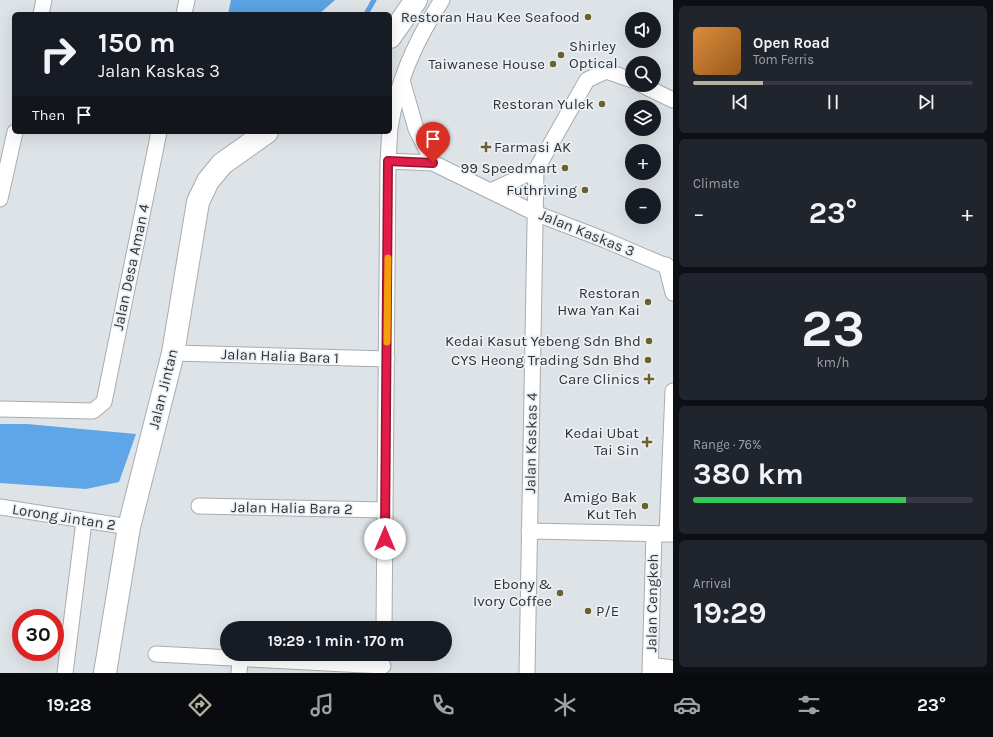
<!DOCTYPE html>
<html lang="en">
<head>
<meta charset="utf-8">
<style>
  body { margin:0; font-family:Karla,sans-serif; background:#20242c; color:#f1f3f6; height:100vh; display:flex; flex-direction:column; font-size:15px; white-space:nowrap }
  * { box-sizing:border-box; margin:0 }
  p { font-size:13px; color:#9ea1a6 }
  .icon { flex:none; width:22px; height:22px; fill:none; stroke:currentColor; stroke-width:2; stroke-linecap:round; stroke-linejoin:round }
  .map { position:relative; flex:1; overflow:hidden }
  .drawer { display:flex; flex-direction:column; gap:6px; padding:6px; background:#0d0f14; width:320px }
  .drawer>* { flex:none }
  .hud { position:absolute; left:12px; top:12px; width:380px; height:122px; border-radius:6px; box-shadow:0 4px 16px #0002; background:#171b24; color:#f1f3f6; overflow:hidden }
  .fabs { position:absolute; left:625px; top:12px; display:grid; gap:8px }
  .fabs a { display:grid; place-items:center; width:36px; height:36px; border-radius:50%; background:#171b24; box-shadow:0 4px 16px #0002; font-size:20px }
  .speed { position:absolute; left:12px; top:609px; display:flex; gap:8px; font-size:20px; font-weight:700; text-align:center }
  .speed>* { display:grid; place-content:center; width:52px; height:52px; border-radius:50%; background:#171b24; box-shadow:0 4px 16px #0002; line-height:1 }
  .speed .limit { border:6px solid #d22; background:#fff; color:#111 }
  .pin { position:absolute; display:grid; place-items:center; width:34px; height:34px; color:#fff; margin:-41px -17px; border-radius:50% 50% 50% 0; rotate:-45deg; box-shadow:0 0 4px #0007 }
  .pin .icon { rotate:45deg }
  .me { position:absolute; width:44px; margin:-22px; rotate:0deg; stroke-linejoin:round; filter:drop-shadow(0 0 3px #0008) }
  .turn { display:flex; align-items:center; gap:14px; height:84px; padding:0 20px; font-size:18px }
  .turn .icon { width:52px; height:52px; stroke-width:2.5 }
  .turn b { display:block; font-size:28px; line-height:34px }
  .then { display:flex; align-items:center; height:38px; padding:0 20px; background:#0003; gap:8px; font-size:15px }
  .big { font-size:30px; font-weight:700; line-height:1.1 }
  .drawer .widget { flex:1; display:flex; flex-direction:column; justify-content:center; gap:6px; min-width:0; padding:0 14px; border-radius:6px; background:#20242c }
  .drawer .dial { align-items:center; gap:0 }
  .dial b { font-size:52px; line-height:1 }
  .song { display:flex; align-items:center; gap:12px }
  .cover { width:48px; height:48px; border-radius:6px; background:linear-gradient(135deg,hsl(30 70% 55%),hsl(30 70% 35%)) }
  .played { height:4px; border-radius:2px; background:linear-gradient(90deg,#b5b19c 25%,#363941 25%) }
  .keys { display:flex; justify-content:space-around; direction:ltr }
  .heat { display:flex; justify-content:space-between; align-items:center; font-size:22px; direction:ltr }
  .charge { height:6px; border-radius:3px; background:linear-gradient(90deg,#34c759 76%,#363941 0) }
  .trip { position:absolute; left:220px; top:621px; width:232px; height:40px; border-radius:20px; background:#171b24; box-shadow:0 4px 16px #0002; font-weight:700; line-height:40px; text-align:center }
  .tab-bar { display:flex; height:64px; justify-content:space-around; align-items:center; background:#090b0e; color:#9ea1a6 }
  .tab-bar .icon { width:28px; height:28px }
  .tab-bar .on { color:#b5b19c }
  .tab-bar b { font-size:18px; color:#f1f3f6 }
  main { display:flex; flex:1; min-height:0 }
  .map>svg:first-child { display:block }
  .forest { fill:#5ea6e8 }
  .water { fill:#5aa2e3 }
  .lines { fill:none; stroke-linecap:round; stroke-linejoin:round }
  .stream { stroke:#5aa2e3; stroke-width:5 }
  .street-casing { stroke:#a8acb1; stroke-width:17 }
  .secondary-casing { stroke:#a8acb1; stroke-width:24 }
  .street { stroke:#fff; stroke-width:15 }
  .secondary { stroke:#fff; stroke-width:22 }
  .route-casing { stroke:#92132f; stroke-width:10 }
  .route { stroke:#e11d48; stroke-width:7 }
  .slow { stroke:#f59e0b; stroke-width:7 }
  .poi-dot { fill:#6b612d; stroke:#ebf0f5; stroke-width:1.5 }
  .labels { text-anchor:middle; stroke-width:3.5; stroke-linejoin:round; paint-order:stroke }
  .poi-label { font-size:15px; fill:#313335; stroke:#ebf0f5; text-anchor:end }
  .street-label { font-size:15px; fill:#313335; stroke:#ebf0f5 }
</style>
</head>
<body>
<main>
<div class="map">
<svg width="673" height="673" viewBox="0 0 673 673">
  <rect width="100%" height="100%" fill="#dee3e7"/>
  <path class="forest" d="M0 424H27L136 434 119 482 86 489 0 483Z"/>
  <path class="water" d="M231 0H335L319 14H228Z"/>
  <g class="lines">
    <path class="stream" d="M366 14 374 0"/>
    <defs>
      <path id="street" d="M41 14 44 0
        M184 14 187 0
        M402 80 416 129 433 163
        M642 85 673 100
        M388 161 433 163 535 213 605 240 673 269
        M491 191 536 170
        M0 199 15 132
        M666 265 673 293
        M173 353 387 359
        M0 409 93 411 104 402 159 132
        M199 506 385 510
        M0 507 129 527
        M529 531 673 534
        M667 534 673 391
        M384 628 388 161C389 150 389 139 390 128 397 82 417 38 442 0
        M156 654 383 666
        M650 665 673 668
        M65 673 84 521
        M239 673 240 658
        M527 673 536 170 587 80 606 71 632 80
        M650 673 654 534"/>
      <path id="secondary" d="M390 37 416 0
        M105 673 129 527 173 353 198 202 208 181 222 164 267 132"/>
    </defs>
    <use href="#street" class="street-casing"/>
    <use href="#secondary" class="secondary-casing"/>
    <use href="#street" class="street"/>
    <use href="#secondary" class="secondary"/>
  </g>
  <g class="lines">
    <defs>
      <path id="route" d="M385 539 388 161 433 163"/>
    </defs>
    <use href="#route" class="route-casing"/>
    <use href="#route" class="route"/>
    <path class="slow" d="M387 342 388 258"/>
  </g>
  <g class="poi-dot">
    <circle cx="588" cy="17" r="4"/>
    <circle cx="561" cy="55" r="4"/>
    <circle cx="553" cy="64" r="4"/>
    <circle cx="602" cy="104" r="4"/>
    <path d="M484 141h4v4h4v4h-4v4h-4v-4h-4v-4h4z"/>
    <circle cx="565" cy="168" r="4"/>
    <circle cx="585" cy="190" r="4"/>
    <circle cx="648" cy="302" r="4"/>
    <circle cx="649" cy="341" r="4"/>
    <circle cx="648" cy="360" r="4"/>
    <path d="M647 373h4v4h4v4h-4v4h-4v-4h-4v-4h4z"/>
    <path d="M645 436h4v4h4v4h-4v4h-4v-4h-4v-4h4z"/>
    <circle cx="645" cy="506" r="4"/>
    <circle cx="560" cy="593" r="4"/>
    <circle cx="588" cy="611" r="4"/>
  </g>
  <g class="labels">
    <g class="poi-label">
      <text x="580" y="22">Restoran Hau Kee Seafood</text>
      <text x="569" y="51" text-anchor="start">Shirley<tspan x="569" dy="17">Optical</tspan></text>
      <text x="545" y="69">Taiwanese House</text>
      <text x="594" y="109">Restoran Yulek</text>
      <text x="494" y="152" text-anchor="start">Farmasi AK</text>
      <text x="557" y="173">99 Speedmart</text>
      <text x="577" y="195">Futhriving</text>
      <text x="640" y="298">Restoran<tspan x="640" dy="17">Hwa Yan Kai</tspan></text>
      <text x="641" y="346">Kedai Kasut Yebeng Sdn Bhd</text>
      <text x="640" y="365">CYS Heong Trading Sdn Bhd</text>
      <text x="640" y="384">Care Clinics</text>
      <text x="639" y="438">Kedai Ubat<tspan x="639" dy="17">Tai Sin</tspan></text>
      <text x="637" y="502">Amigo Bak<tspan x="637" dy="17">Kut Teh</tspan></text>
      <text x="552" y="589">Ebony &amp;<tspan x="552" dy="17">Ivory Coffee</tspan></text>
      <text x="596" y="616" text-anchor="start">P/E</text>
    </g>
    <g class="street-label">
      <text transform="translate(587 233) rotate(22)" y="5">Jalan Kaskas 3</text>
      <text transform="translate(131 267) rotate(-78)" y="5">Jalan Desa Aman 4</text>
      <text transform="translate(280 356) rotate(2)" y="5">Jalan Halia Bara 1</text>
      <text transform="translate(163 389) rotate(-76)" y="5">Jalan Jintan</text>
      <text transform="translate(531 443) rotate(-89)" y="5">Jalan Kaskas 4</text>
      <text transform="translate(292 508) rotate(1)" y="5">Jalan Halia Bara 2</text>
      <text transform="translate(64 517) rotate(9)" y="5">Lorong Jintan 2</text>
      <text transform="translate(652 603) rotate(-89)" y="5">Jalan Cengkeh</text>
    </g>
  </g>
</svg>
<div class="fabs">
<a><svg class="icon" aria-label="sound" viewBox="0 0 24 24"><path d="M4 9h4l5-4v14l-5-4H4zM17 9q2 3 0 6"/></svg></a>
<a><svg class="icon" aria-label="search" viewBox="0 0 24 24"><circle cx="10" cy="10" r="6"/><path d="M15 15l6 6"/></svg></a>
<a><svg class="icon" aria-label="layers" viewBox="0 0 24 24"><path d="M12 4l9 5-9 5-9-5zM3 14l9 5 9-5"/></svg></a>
<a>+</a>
<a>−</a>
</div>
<div class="speed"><div class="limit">30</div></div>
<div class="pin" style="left:433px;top:163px;background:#d93025"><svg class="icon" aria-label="arrive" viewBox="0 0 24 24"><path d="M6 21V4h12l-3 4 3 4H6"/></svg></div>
<svg class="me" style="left:385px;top:539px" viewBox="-20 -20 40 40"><circle r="19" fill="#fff"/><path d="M0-13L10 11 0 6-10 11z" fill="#e11d48"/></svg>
<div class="trip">19:29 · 1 min · 170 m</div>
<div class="hud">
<div class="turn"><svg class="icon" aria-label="right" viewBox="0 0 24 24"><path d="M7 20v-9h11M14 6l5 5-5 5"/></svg><div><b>150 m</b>Jalan Kaskas 3</div></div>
<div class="then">Then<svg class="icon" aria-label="arrive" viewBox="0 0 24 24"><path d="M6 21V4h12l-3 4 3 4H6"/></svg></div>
</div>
</div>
<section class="drawer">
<div class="widget">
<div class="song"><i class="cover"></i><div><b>Open Road</b><p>Tom Ferris</p></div></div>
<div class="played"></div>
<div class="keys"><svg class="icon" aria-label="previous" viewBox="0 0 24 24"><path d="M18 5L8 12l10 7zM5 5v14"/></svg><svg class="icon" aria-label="pause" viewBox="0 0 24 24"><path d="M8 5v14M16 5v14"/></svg><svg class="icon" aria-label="next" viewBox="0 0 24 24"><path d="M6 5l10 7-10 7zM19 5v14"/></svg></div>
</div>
<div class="widget"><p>Climate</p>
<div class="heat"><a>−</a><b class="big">23°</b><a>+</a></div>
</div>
<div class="widget dial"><b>23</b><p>km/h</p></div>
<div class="widget"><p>Range · 76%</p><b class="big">380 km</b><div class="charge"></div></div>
<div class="widget"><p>Arrival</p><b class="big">19:29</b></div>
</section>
</main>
<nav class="tab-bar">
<b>19:28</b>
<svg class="icon on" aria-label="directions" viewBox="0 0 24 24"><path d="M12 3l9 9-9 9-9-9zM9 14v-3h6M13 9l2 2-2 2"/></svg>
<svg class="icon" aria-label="music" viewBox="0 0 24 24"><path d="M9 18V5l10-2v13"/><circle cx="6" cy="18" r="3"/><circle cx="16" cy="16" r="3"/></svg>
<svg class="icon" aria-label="phone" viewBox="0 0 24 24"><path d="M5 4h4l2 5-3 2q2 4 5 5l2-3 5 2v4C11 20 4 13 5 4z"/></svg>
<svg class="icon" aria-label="climate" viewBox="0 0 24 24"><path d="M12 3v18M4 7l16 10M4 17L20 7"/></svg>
<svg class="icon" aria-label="car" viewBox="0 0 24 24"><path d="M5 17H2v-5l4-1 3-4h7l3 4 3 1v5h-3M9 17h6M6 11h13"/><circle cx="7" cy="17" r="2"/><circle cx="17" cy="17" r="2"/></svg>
<svg class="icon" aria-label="filters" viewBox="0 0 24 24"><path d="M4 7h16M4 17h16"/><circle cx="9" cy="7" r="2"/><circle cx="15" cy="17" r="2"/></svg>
<b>23°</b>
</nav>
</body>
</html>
